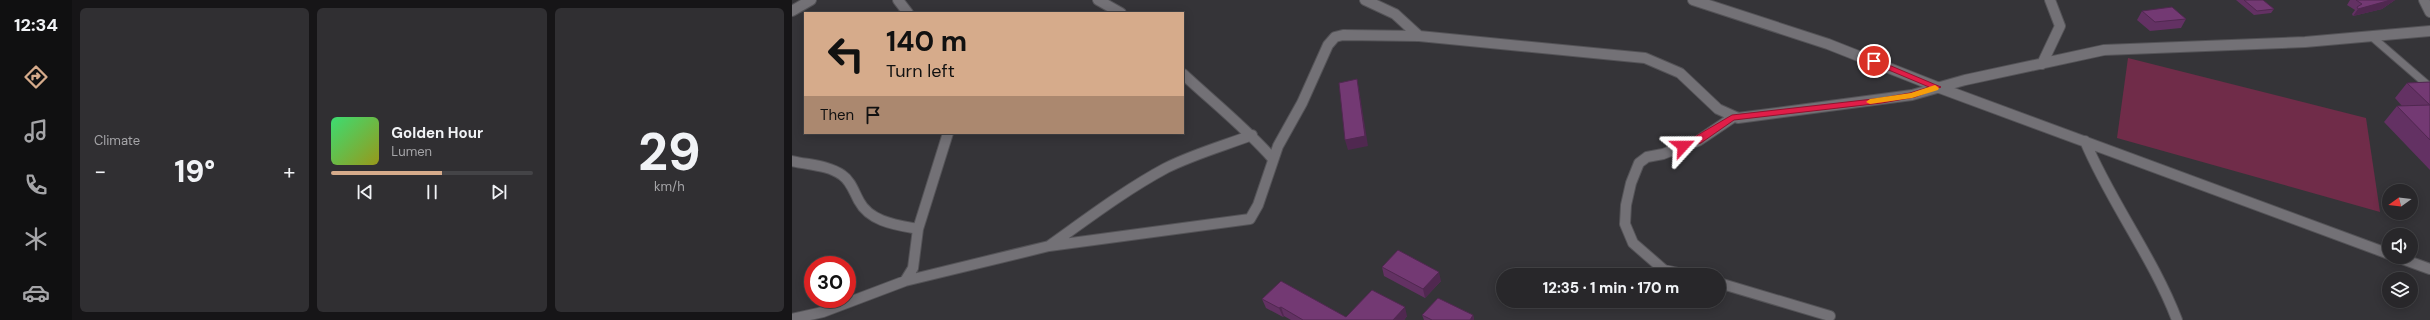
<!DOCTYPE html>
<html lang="en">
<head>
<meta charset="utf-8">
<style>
  body { margin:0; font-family:"DM Sans",sans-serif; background:#302f32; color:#f1f3f6; height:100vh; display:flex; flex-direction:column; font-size:15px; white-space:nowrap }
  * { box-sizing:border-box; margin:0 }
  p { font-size:13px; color:#a5a5a8 }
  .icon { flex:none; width:22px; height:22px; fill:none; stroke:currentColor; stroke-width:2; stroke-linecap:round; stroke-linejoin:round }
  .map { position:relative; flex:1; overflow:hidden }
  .side { display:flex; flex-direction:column; gap:8px; padding:8px; background:#161517; width:720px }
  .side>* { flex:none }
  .top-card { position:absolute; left:12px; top:12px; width:380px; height:122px; border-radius:0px; box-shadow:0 2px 10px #0003,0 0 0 1px #444447; background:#d6ab8b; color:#111; overflow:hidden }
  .needle { width:26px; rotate:255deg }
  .tools { position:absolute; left:1590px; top:184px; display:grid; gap:8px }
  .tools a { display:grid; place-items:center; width:36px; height:36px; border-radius:50%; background:#28272a; box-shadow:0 2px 10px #0003,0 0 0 1px #444447; font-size:20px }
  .speed { position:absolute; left:12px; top:256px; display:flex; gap:8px; font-size:20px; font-weight:700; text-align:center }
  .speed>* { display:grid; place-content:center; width:52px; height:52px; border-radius:50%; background:#28272a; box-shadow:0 2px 10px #0003,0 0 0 1px #444447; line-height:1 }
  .speed .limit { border:6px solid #d22; background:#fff; color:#111 }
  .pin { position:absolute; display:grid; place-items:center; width:34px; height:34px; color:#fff; margin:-17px; border:2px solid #fff; border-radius:50%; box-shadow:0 1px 4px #0007 }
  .me { position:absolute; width:44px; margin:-22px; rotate:66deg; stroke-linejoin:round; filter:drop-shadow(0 0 3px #0008) }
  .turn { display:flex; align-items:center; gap:14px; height:84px; padding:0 16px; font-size:18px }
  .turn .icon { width:52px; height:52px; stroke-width:2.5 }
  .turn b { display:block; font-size:28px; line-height:34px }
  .then { display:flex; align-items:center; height:38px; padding:0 16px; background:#0003; gap:8px; font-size:15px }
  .big { font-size:30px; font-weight:800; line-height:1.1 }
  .side .card { flex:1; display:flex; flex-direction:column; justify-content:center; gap:6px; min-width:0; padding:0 14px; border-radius:6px; background:#302f32 }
  .side .dial { align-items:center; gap:0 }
  .dial b { font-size:52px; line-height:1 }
  .song { display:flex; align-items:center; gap:12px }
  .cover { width:48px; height:48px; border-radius:6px; background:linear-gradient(135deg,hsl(140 70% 55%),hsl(60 70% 35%)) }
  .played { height:4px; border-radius:2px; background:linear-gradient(90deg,#d6ab8b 55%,#444447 55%) }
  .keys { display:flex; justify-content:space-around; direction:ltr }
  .heat { display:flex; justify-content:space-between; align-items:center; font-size:22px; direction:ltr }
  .side .tiles { flex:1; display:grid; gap:8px; grid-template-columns:repeat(3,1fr) }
  .trip { position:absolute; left:704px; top:268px; width:230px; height:40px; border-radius:20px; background:#28272a; box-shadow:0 2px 10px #0003,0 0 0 1px #444447; font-weight:800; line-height:40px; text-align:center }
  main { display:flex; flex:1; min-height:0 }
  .tab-bar { display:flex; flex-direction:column; width:72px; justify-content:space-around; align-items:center; background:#101011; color:#a5a5a8 }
  .tab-bar .icon { width:28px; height:28px }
  .tab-bar .on { color:#d6ab8b }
  .tab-bar b { font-size:18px; color:#f1f3f6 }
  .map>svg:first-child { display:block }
  .green { fill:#702c49 }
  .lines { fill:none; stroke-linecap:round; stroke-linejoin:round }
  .lane-casing { stroke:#545357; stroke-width:9 }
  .street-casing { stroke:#545357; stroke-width:12 }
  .lane { stroke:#737176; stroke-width:7 }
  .street { stroke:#737176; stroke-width:10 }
  .wall { fill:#633163 }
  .shaded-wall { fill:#502850 }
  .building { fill:#733973; stroke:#502850 }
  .route { fill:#e11d48; stroke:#92132f }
  .slow { fill:#f59e0b }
</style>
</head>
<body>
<main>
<nav class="tab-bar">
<b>12:34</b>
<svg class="icon on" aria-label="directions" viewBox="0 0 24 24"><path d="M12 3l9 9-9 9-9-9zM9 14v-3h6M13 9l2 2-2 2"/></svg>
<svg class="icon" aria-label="music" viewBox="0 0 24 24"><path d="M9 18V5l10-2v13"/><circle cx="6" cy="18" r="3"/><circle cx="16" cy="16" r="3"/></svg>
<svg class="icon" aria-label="phone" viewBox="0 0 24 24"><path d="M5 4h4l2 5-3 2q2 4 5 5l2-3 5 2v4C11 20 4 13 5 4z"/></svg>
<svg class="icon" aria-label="climate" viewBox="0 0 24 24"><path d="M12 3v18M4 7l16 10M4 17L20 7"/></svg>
<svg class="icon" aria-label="car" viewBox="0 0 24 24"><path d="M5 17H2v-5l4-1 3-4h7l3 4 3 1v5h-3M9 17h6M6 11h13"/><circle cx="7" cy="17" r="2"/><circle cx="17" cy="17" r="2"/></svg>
</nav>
<section class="side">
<div class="tiles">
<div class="card"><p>Climate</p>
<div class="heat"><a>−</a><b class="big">19°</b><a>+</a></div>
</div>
<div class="card">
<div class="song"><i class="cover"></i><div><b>Golden Hour</b><p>Lumen</p></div></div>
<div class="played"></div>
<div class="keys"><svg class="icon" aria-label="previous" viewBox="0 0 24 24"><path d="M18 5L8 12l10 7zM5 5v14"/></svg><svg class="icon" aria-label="pause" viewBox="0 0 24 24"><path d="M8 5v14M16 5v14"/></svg><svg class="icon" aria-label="next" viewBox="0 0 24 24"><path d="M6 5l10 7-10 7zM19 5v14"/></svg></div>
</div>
<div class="card dial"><b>29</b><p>km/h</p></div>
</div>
</section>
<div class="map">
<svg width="1638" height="320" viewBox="0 0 1638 320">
  <rect width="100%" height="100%" fill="#353438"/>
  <path class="green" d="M1336 58 1574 118 1588 212 1325 138Z"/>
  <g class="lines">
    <defs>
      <path id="lane" d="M1579 36 1638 87"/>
      <path id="street" d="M106 0 116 13
        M306 0 329 13
        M573 0 603 14 627 36
        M901 0 1036 44 1145 87 1597 254
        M1632 0 1638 12
        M0 11 19 0
        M1250 64 1268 26 1258 0
        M391 74C421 102 454 128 481 159
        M1293 141C1319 203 1361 257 1385 320
        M0 161C17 165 36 165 50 175 59 181 62 192 67 201 78 222 105 225 126 229
        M257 246C295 219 333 190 374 168 402 154 431 146 460 135
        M1605 257 1638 269
        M896 275 872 270 841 243 833 224 834 205 839 183 847 163 855 157 871 154 906 141 940 118
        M113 281 121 268 126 229 156 133
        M927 283 1038 316
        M0 319 31 312 113 281 257 246 458 219 466 205 486 146 510 103 536 45 543 37 551 35 627 36 853 58 888 73 926 109 946 118 1120 95 1173 80 1312 50 1513 42 1638 31"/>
    </defs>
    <use href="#lane" class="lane-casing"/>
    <use href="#street" class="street-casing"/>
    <use href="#lane" class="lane"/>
    <use href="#street" class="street"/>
  </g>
  <path class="wall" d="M1444 0H1471L1482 9 1479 13 1462 15Z
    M1558 0H1603L1590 9 1561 16 1560 14 1563 10 1555 5Z
    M1350 11 1394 19 1389 28 1358 31 1345 20Z
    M1638 82V170L1592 122 1605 106H1610L1603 98 1615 83Z
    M590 267 649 281 633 298 592 276Z
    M470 299 554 317 615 316 612 320H499L492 316 491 317 474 308Z
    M630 315H681L682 320H632Z"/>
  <path class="shaded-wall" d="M1597 0H1603L1590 9 1561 16 1566 9Z
    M565 79 567 89 576 146 556 150 553 140Z
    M647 272 649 281 633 298 631 289Z
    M489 307 492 316 491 317 487 308Z
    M613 307 615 316 612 320H601Z
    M681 315 682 320H678Z"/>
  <path class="building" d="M1452 0H1471L1482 9 1465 11Z
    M1564 0H1597L1595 1 1566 9 1565 7 1570 4Z
    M1380 7 1394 19 1363 22 1350 11Z
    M565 79 573 136 553 140 547 83Z
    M1638 82V105L1615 83Z
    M1638 105V140L1605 106Z
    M606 250 647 272 631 289 590 267Z
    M489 281 554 317 580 290 613 307 601 320H511L489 307 487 308 470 299Z
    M646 298 681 315 678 320H640L630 315Z"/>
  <path class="route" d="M1080 60H1085L1149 87 1123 97 1090 103 942 120 909 143 891 149 887 146 940 115 1090 98 1118 93 1137 87 1080 63Z"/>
  <path class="slow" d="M1143 85 1147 88 1146 90 1120 98 1078 104 1074 102 1078 99 1119 93Z"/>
</svg>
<div class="tools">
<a><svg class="needle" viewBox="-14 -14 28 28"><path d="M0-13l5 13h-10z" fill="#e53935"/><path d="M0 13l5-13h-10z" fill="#a5a5a8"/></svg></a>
<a><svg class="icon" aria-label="sound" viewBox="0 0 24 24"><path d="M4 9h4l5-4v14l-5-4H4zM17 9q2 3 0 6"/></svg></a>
<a><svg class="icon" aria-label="layers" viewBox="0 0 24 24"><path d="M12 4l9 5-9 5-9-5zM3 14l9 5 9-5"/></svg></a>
</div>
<div class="speed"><div class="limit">30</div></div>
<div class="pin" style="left:1082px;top:61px;background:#d93025"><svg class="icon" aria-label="arrive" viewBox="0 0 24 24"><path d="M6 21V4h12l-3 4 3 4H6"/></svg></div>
<svg class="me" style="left:891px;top:146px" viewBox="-20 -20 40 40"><path d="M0-17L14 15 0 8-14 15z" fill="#e11d48" stroke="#fff" stroke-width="4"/></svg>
<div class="trip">12:35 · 1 min · 170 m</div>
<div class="top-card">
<div class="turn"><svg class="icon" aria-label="left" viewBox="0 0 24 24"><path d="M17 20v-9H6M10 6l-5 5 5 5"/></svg><div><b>140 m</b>Turn left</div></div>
<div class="then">Then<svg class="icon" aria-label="arrive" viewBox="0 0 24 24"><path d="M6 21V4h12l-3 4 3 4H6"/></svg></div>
</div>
</div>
</main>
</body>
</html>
